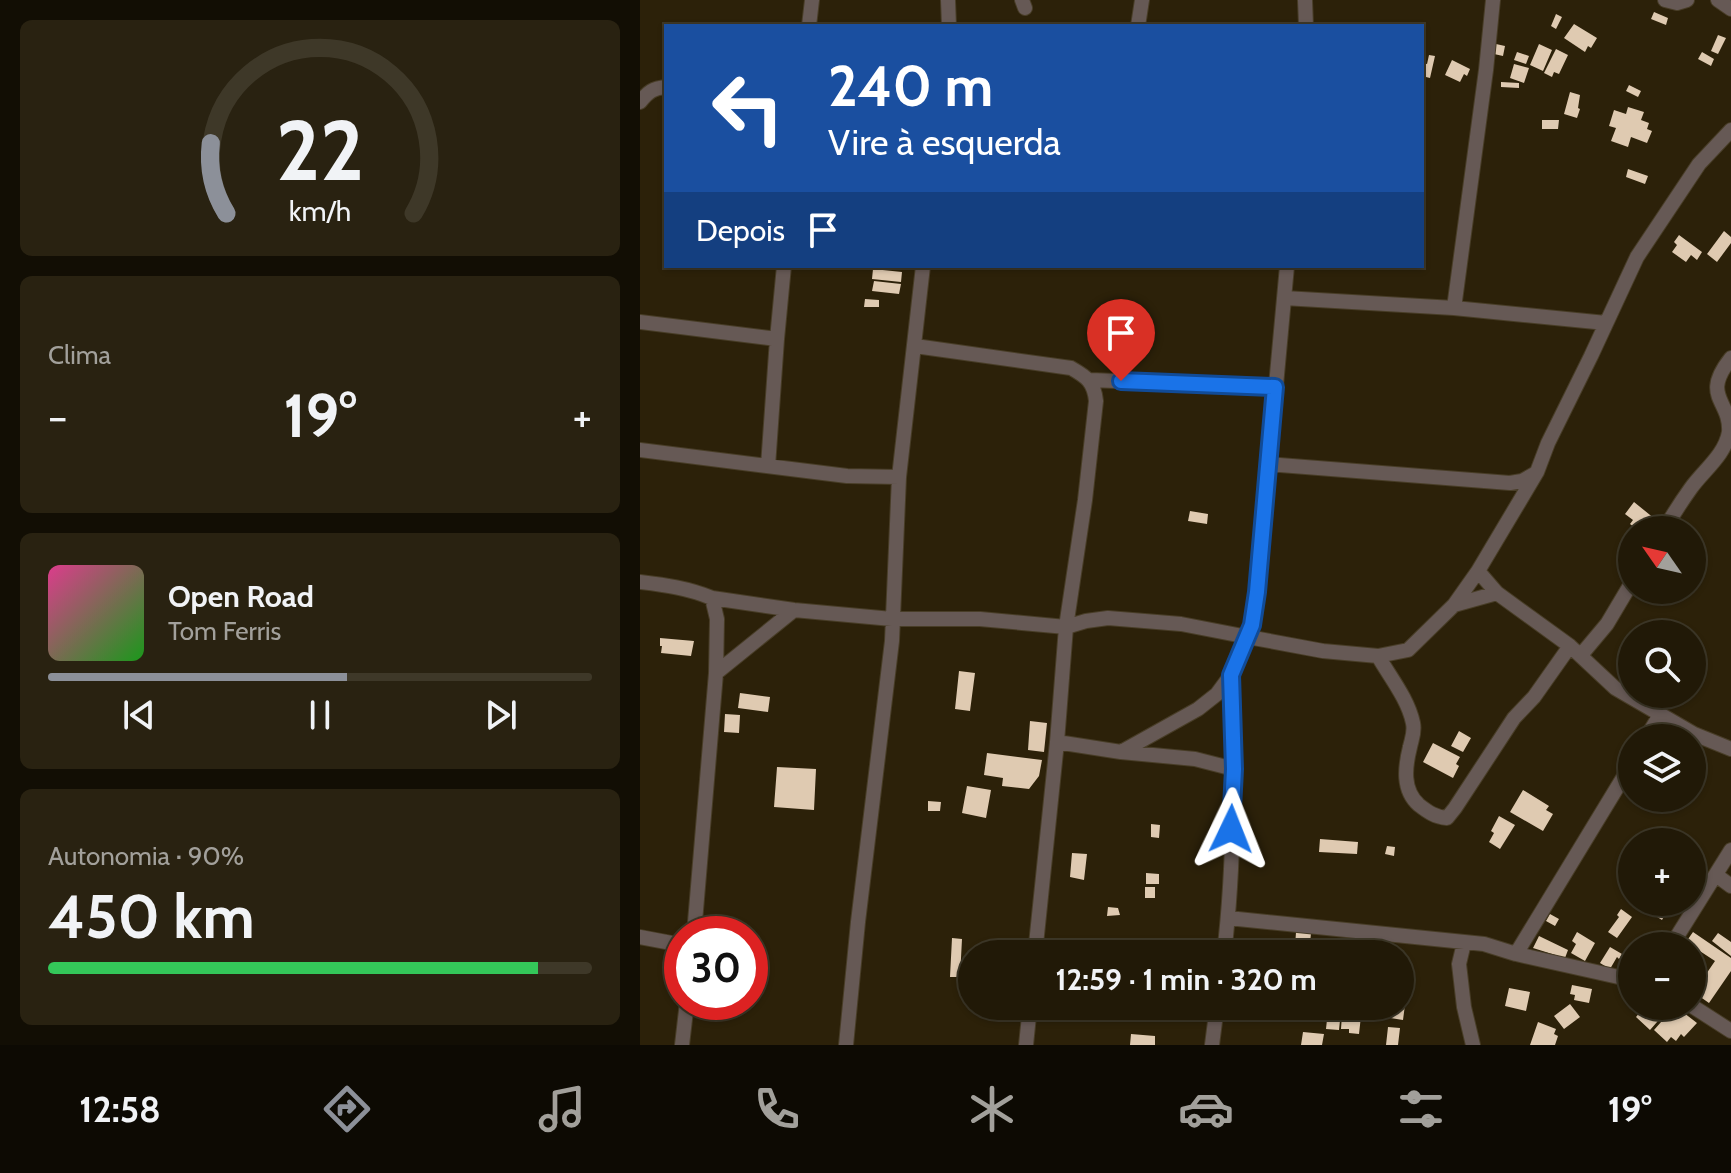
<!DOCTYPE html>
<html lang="pt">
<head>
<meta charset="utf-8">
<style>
  body { margin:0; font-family:Cabin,sans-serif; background:#292211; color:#f1f3f6; height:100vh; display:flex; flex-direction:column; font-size:30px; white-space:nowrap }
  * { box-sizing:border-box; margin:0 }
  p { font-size:26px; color:#a2a09b }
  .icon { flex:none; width:44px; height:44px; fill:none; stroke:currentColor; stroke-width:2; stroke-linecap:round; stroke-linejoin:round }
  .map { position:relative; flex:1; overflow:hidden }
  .panel { display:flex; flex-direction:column; gap:20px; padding:20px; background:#120e04; width:640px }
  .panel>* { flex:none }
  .guide { position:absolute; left:24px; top:24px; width:760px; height:244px; border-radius:0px; box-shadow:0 2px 6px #0004,0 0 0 2px #3e3828; background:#1a4fa0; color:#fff; overflow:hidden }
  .needle { width:52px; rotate:304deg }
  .fabs { position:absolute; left:978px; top:516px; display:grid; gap:16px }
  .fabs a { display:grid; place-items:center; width:88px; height:88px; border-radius:50%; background:#211907; box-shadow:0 2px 6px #0004,0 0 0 2px #3e3828; font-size:40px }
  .speed { position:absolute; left:24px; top:916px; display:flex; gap:16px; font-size:40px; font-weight:700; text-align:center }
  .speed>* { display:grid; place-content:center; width:104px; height:104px; border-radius:50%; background:#211907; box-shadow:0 2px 6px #0004,0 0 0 2px #3e3828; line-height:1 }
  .speed .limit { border:12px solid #d22; background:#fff; color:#111 }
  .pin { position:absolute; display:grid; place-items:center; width:68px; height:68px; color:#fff; margin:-82px -34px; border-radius:50% 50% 50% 0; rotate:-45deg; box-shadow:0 0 8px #0007 }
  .pin .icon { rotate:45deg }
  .me { position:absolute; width:88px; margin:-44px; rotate:2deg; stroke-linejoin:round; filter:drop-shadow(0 0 6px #0008) }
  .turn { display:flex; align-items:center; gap:28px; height:168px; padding:0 32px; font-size:36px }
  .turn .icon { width:104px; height:104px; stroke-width:2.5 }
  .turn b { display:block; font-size:56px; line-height:68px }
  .then { display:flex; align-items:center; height:76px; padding:0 32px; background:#0003; gap:16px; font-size:30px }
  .big { font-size:60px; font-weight:700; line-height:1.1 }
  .panel .widget { flex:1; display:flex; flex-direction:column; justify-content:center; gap:12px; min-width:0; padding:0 28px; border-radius:12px; background:#292211 }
  .panel .dial { align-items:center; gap:0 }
  .dial svg { height:208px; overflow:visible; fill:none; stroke:#3e3828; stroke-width:7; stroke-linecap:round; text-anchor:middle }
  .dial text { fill:#f1f3f6; stroke:none }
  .song { display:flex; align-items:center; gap:24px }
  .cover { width:96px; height:96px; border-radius:12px; background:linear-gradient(135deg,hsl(330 70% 55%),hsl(120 70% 35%)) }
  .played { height:8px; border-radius:4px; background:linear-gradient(90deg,#8c9099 55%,#3e3828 55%) }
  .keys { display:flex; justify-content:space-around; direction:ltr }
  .heat { display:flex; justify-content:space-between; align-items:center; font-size:44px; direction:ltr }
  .charge { height:12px; border-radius:6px; background:linear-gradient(90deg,#34c759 90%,#3e3828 0) }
  .trip { position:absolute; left:318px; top:940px; width:456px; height:80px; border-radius:40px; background:#211907; box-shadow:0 2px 6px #0004,0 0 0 2px #3e3828; font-weight:700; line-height:80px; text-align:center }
  .tabs { display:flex; height:128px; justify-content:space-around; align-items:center; background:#0d0a03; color:#a2a09b }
  .tabs .icon { width:56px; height:56px }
  .tabs .current { color:#8c9099 }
  .tabs b { font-size:36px; color:#f1f3f6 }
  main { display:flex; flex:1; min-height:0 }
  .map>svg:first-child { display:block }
  .building { fill:#dfcab1 }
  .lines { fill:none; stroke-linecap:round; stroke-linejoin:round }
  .minor-casing { stroke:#483d27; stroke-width:16 }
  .minor { stroke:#665955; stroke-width:14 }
  .route-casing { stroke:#114b97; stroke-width:20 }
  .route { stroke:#1a73e8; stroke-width:14 }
</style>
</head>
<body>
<main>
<section class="panel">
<div class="widget dial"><svg viewBox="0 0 100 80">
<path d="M14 69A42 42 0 1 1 86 69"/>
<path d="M14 69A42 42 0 0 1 8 42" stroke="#8c9099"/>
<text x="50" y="56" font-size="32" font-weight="700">22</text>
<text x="50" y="72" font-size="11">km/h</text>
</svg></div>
<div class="widget"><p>Clima</p>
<div class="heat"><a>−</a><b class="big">19°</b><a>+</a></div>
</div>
<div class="widget">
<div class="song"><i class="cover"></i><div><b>Open Road</b><p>Tom Ferris</p></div></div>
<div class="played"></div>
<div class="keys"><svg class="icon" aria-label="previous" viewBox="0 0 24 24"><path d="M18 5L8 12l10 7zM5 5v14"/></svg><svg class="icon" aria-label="pause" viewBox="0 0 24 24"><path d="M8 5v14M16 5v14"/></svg><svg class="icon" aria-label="next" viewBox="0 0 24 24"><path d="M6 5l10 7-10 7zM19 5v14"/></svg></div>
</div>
<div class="widget"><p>Autonomia · 90%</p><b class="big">450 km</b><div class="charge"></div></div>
</section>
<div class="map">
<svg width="1091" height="1045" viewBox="0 0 1091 1045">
  <rect width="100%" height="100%" fill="#2c2109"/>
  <path class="building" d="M1014 12 1028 18 1026 25 1011 19Z
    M916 14 922 17 916 29 911 26Z
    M934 24 957 38 951 48 948 46 945 52 924 38Z
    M1078 35 1086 38 1078 54 1071 51Z
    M856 44 865 46 863 56 854 54Z
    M899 44 912 50 903 71 890 65Z
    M916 49 928 55 919 74 914 72 912 77 904 73Z
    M877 52 889 56 886 64 874 60Z
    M1062 52 1074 59 1071 66 1058 59Z
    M789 55 795 56 790 78 782 76V63L787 64Z
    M812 60 830 69 827 76 824 74 820 82 805 75Z
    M874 64 889 68 884 83 870 78Z
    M861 82 879 83V88L861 87Z
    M989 85 1001 91 998 97 986 91Z
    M930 92 940 95 938 108 940 109 937 118 924 114Z
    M988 107 1004 112 1001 120 1009 123 1007 129 1012 131 1007 143 991 137 988 147 971 141 976 128 969 126 974 110 986 114Z
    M902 120H919L918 129H902Z
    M988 169 1008 176 1005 184 986 177Z
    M1084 231 1091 237V243L1077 262 1067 254Z
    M1039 235 1062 252 1057 260 1051 255 1046 262 1032 252 1037 245 1034 242Z
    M233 269 262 272 261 282 232 279Z
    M234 281 261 284 259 294 232 291Z
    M225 299 239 300V307H224Z
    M994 502 1015 519 1006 530 1001 526 998 530 990 524 993 520 985 514Z
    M550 511 568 514 567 524 548 521Z
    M20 638 54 641 51 656 21 653 22 646H20Z
    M319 671 335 673 330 711 315 709Z
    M100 693 130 697 128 712 98 708Z
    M85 714 100 715 99 733 84 732Z
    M390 721 407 723 404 752 388 750Z
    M819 731 831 738 823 752 811 746Z
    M793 743 820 757 816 764 819 766 813 778 783 762Z
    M347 753 402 760 399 776 389 789 362 786 363 778 344 775Z
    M137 767 176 769 174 810 134 807Z
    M327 786 351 790 346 818 322 813Z
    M883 790 909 806 906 810 913 814 903 831 870 812Z
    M288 801 301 802 300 811H288Z
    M859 816 875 825 860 849 849 842 854 833 851 831Z
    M511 824 520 825 519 838 511 837Z
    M680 839 718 842 717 854 679 852Z
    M747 846 755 847 754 856 745 854Z
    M432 853 447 854 444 880 430 877Z
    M506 873 519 874V884H506Z
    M505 887H515V898H505Z
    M1000 902H1017L1028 909 1022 920 998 905Z
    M468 907 478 908 480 915 467 916Z
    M981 909 992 917 977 938 968 932 979 917 977 915Z
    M910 914 919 919 915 926 906 921Z
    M656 932 671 933 669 954H649L650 946 655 947Z
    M937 932 955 943 945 961 931 953 936 944 932 941Z
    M1053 932 1091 958V971L1069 1003 1059 996 1062 991 1060 989 1064 982 1062 980 1075 961 1046 942Z
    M1078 933 1091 942V956L1072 941Z
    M899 936 928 950 925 958 893 948Z
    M312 938 322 939 320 977H310Z
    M970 947 982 954 979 959 977 957 970 969 960 963Z
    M760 981 768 982 763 1020 744 1017 746 1006H760Z
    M932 985 952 989 949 1003 934 1000 935 995 930 994Z
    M869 988 890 992 886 1011 865 1006Z
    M930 1004 940 1017 924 1029 914 1016Z
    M539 1006H559L558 1022H538Z
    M625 1006 661 1010 660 1020 624 1016Z
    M702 1006H722L721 1013 702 1012Z
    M1005 1006H1015L1024 1014 1010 1030 996 1017Z
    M1035 1006 1057 1023 1044 1037 1041 1034 1036 1041 1031 1037 1027 1042 1014 1030Z
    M688 1010 701 1011 699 1030 686 1029Z
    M702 1015 721 1016 719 1034 709 1033V1029H701Z
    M898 1022 916 1029 914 1034 918 1036 915 1045H890Z
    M748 1027 760 1028 758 1045H746Z
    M663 1032 684 1034 682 1045H661Z
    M491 1034 515 1036V1045H490Z"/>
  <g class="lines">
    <defs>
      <path id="minor" d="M308 0 309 26
        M382 0 385 8
        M665 0 666 26
        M853 0 846 70 814 308 966 323
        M1025 0 1037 3 1047 0
        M1078 0 1091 9
        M169 26 172 0
        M498 26 502 0
        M0 102C8 92 13 88 26 87
        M1091 130 1059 164 997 257 951 356 908 443 897 472 838 571 857 593 930 646 975 688 1054 734 1091 749
        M644 298 814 308
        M0 322 137 339
        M450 380 635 387
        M0 450 207 476 259 477
        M627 464 870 483 882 481 896 473
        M128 466 137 339 144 266
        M1024 530C1032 516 1041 502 1051 488 1064 470 1085 455 1089 432 1091 400 1060 397 1091 358
        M0 582C25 585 48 588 72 598L77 619 76 673
        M72 598 154 610 252 619H340L426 627 445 500 456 401C454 382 447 377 431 368L275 346
        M814 605 857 593
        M941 655 967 624 992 582
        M738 656C750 677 768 699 773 723 775 732 772 738 770 747 765 767 762 790 779 805 788 812 795 817 807 818L815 808 874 718 894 697 930 646
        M1006 738 1020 715
        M417 742 481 752 558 709 577 694 591 675 608 637 683 651 738 656 768 650 814 605 838 571
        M481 752 555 759 594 769
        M1076 875 1091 886
        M588 918 844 944 876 954 992 980
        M54 934 76 673 154 610
        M0 937 42 945
        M824 943 819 964 824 1007 833 1045
        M1031 946 1091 850
        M395 954 417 742 426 627 446 621 468 618 541 624 608 637 612 625 617 592 647 266
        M584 954C595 862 594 768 591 675
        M876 954 992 763
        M1052 1006 1091 1031
        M42 1045 47 1002
        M206 1045 218 922 252 641 259 477 283 266
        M386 1045 390 1006
        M572 1045 577 1006"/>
    </defs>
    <use href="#minor" class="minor-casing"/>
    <use href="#minor" class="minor"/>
  </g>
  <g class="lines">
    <defs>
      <path id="route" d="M481 381 635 387 617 592 612 625 591 675 594 769 591 829"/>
    </defs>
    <use href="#route" class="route-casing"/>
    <use href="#route" class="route"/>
  </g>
</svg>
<div class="fabs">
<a><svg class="needle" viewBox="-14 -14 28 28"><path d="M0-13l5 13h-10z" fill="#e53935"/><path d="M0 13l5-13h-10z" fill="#a2a09b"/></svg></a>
<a><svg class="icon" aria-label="search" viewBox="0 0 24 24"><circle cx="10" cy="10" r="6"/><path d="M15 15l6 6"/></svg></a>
<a><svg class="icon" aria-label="layers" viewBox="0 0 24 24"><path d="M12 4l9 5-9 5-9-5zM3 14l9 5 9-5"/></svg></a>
<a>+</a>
<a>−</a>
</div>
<div class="speed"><div class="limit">30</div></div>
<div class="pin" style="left:481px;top:381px;background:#d93025"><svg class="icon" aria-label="arrive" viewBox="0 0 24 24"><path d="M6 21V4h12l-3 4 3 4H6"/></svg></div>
<svg class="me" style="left:591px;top:829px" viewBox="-20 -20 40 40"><path d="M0-17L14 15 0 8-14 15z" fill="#1a73e8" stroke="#fff" stroke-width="4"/></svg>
<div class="trip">12:59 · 1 min · 320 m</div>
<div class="guide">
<div class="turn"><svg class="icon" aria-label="left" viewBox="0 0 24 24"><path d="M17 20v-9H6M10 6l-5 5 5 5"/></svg><div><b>240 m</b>Vire à esquerda</div></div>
<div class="then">Depois<svg class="icon" aria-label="arrive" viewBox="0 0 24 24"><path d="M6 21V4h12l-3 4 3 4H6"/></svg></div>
</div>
</div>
</main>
<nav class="tabs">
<b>12:58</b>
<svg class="icon current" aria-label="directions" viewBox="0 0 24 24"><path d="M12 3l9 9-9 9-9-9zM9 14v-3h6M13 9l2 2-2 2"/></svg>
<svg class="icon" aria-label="music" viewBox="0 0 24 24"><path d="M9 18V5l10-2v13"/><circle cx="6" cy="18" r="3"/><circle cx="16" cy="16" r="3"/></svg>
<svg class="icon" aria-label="phone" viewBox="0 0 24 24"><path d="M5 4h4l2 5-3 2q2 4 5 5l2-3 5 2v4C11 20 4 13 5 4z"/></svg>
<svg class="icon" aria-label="climate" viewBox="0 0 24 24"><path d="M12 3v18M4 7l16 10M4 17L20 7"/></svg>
<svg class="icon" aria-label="car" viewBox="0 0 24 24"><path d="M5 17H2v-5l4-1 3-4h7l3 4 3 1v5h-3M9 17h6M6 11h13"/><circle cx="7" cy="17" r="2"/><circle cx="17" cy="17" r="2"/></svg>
<svg class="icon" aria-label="filters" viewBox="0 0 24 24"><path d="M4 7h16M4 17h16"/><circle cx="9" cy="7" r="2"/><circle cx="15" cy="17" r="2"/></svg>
<b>19°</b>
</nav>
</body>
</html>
